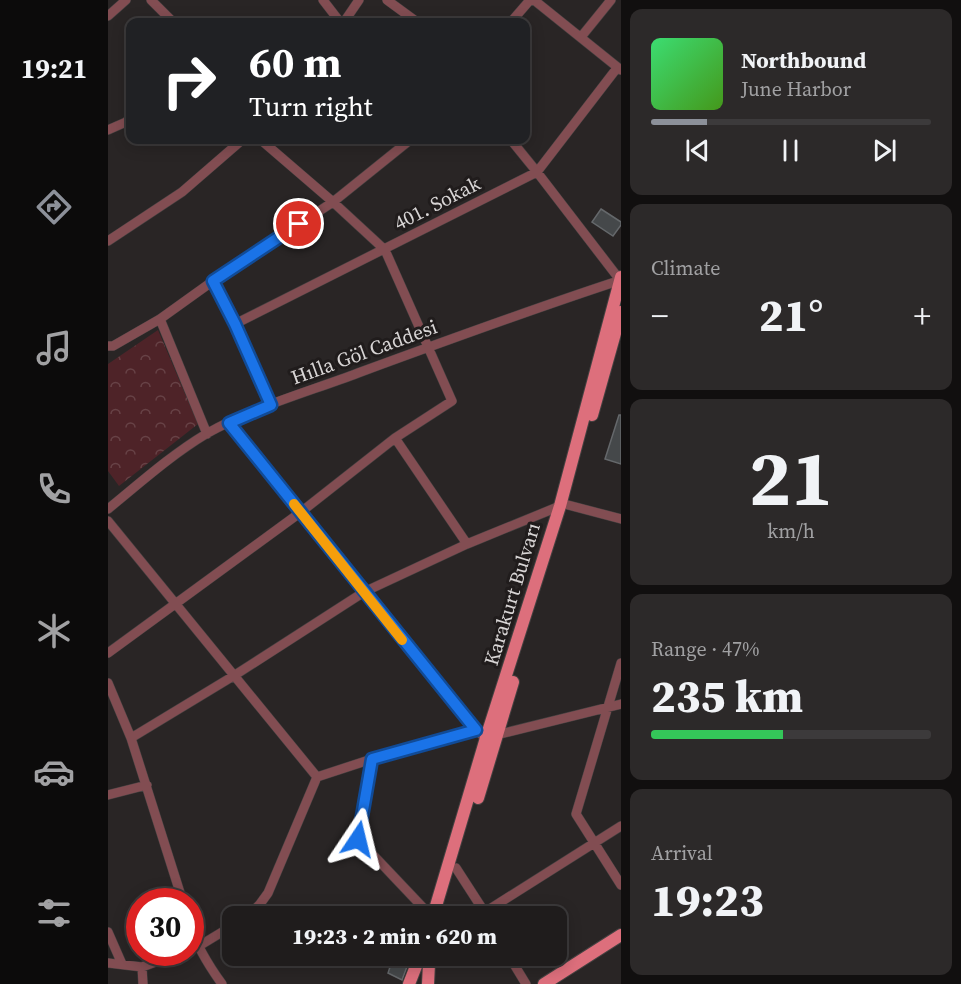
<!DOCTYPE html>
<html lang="en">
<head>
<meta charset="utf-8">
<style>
  body { margin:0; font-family:"Source Serif 4",serif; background:#2c2929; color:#f1f3f6; height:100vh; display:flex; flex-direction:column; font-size:22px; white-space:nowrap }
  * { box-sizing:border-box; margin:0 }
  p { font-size:20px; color:#a1a1a3 }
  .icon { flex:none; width:33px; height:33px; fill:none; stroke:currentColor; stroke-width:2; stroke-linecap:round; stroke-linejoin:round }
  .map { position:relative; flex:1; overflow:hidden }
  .sheet { display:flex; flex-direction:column; gap:9px; padding:9px; background:#110f0f; width:340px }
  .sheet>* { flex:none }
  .hud { position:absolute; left:18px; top:18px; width:404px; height:126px; border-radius:12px; box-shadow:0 3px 15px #0003,0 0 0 2px #3c3a3b; background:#202124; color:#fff; overflow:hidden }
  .speed { position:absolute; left:18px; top:888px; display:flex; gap:12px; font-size:30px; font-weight:700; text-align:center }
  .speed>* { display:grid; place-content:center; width:78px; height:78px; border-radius:50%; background:#1f1c1c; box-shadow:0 3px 15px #0003,0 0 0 2px #3c3a3b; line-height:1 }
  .speed .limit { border:9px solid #d22; background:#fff; color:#111 }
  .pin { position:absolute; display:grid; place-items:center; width:51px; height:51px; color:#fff; margin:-26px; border:3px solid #fff; border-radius:50%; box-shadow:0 2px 6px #0007 }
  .me { position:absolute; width:66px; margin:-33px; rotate:10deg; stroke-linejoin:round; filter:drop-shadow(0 0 4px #0008) }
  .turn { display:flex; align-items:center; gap:21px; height:126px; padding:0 24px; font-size:27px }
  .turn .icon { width:78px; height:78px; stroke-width:2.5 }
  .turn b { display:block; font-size:42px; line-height:51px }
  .big { font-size:45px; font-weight:800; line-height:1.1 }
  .sheet .widget { flex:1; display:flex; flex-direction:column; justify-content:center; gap:9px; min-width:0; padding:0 21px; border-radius:12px; background:#2c2929 }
  .sheet .dial { align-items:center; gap:0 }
  .dial b { font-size:78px; line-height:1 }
  .song { display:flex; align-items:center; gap:18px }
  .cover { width:72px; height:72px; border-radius:9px; background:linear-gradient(135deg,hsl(140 70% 55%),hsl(100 70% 35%)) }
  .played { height:6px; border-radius:3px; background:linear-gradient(90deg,#8c9099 20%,#3c3a3b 20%) }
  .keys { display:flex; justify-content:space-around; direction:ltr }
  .heat { display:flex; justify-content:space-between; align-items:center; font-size:33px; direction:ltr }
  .charge { height:9px; border-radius:4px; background:linear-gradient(90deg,#34c759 47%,#3c3a3b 0) }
  .trip { position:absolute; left:114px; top:906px; width:345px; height:60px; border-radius:12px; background:#1f1c1c; box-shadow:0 3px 15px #0003,0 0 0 2px #3c3a3b; font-weight:800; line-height:60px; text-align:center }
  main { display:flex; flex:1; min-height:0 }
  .tab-bar { display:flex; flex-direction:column; width:108px; justify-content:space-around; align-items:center; background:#0c0b0b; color:#a1a1a3 }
  .tab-bar .icon { width:42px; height:42px }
  .tab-bar .current { color:#8c9099 }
  .tab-bar b { font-size:27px; color:#f1f3f6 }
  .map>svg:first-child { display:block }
  .park { fill:url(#park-crowns) }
  .building { fill:#45484a; stroke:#65686b; stroke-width:1.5 }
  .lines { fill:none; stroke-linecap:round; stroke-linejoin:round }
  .minor-casing { stroke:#454141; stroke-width:10 }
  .major-casing { stroke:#454141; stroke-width:14 }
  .minor { stroke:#824d52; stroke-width:9 }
  .major { stroke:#dd6f7c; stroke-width:12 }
  .route-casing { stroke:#114b97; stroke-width:15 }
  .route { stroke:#1a73e8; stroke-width:10 }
  .slow { stroke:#f59e0b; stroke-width:10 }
  .labels { text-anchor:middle; stroke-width:6; stroke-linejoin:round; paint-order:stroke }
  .street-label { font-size:20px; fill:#d8d5d5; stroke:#201c1c }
</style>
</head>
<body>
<main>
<nav class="tab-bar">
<b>19:21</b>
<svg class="icon current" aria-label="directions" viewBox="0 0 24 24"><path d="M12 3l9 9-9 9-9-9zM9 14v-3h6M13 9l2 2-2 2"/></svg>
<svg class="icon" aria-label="music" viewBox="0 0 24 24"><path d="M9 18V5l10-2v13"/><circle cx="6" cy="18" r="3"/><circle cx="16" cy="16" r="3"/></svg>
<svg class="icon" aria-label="phone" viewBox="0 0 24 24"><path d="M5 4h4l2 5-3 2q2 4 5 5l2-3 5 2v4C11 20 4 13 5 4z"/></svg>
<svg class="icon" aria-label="climate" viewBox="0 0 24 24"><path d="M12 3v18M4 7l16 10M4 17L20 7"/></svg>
<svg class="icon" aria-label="car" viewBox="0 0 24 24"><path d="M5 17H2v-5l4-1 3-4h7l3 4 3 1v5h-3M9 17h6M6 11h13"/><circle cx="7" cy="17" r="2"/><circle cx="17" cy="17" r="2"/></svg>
<svg class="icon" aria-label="filters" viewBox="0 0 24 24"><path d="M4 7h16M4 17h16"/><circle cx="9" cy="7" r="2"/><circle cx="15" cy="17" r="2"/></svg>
</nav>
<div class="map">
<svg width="513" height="984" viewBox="0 0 513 984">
  <defs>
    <pattern id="park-crowns" width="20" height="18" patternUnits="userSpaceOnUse" patternTransform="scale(1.5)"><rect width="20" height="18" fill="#4e2328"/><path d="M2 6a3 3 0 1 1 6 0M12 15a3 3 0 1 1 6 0" fill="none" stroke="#674246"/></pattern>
  </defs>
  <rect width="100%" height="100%" fill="#292525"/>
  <path class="park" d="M50 330 90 424 11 486 0 471V364Z"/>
  <path class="building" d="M493 209 513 222V225L505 236 484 222Z
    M511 415H513V464L497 459Z
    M256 956H303L294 980 280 973 282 967Z"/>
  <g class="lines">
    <defs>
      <path id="minor" d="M43 0 65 22
        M215 0 232 22
        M279 0 309 22
        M426 0 513 70
        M0 16 18 0
        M236 22 251 0
        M403 22 422 0
        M473 37 503 0
        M0 130 18 122 22 118
        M403 140 429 172 512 280
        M0 241 74 192 134 140
        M105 281 127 324 163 405
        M52 319 99 434
        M127 324 429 172 509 68
        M0 346H5L52 319 105 281 225 202 302 140
        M121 423 368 730 378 738
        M287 438 359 544
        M460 505 513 519
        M0 509C32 483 63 455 98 434 145 407 200 392 250 373 337 341 424 309 513 280
        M0 521 209 777
        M0 653 193 512 287 438 344 401 277 250 225 202 153 140
        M513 663 468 814 513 885
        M0 683 23 738 75 902
        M388 735 513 704
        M23 738 127 675 256 592 359 544 452 506
        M264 759 250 839 323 916
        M0 795 39 785
        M348 868 379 916
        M377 912 513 826
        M140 916 152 904 160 893 209 777 264 759 368 730
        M82 925C89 947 101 966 114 984
        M0 932 14 964
        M82 949 91 946 124 926
        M401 956 418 984
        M0 963 34 967 74 952
        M34 967 35 984"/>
      <path id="major" d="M484 415 513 312
        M370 798 405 682
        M325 916 378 738 452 506 513 277
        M301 984 312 956
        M320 984 321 964 323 956
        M436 984 513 935"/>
    </defs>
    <use href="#minor" class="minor-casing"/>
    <use href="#major" class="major-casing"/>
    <use href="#minor" class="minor"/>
    <use href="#major" class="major"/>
  </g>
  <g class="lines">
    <defs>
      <path id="route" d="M191 224 105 281 127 324 163 405 121 423 368 730 264 759 250 839"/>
    </defs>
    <use href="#route" class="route-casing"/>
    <use href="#route" class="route"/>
    <path class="slow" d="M186 504 294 640"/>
  </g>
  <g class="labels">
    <g class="street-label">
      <text transform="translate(329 203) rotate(-27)" y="7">401. Sokak</text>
      <text transform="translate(256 352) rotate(-20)" y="7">Hılla Göl Caddesi</text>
      <text transform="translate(404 594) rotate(-73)" y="7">Karakurt Bulvarı</text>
    </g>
  </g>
</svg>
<div class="speed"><div class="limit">30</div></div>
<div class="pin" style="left:191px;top:224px;background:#d93025"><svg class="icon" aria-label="arrive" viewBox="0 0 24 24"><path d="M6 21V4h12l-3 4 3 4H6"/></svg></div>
<svg class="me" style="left:250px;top:839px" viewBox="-20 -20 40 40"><path d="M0-17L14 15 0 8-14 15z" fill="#1a73e8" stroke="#fff" stroke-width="4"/></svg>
<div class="trip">19:23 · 2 min · 620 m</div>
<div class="hud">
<div class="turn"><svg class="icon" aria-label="right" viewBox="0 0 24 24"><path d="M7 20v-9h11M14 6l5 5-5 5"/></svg><div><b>60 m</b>Turn right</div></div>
</div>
</div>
<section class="sheet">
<div class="widget">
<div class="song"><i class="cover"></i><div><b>Northbound</b><p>June Harbor</p></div></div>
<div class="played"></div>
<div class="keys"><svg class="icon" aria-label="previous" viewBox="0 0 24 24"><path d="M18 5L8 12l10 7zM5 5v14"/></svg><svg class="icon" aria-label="pause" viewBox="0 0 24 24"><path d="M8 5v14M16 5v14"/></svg><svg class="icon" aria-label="next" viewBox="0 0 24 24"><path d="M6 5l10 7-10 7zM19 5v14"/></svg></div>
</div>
<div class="widget"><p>Climate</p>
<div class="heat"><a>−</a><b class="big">21°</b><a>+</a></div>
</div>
<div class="widget dial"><b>21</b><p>km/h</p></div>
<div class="widget"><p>Range · 47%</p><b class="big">235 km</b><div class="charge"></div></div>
<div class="widget"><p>Arrival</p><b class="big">19:23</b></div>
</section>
</main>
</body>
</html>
